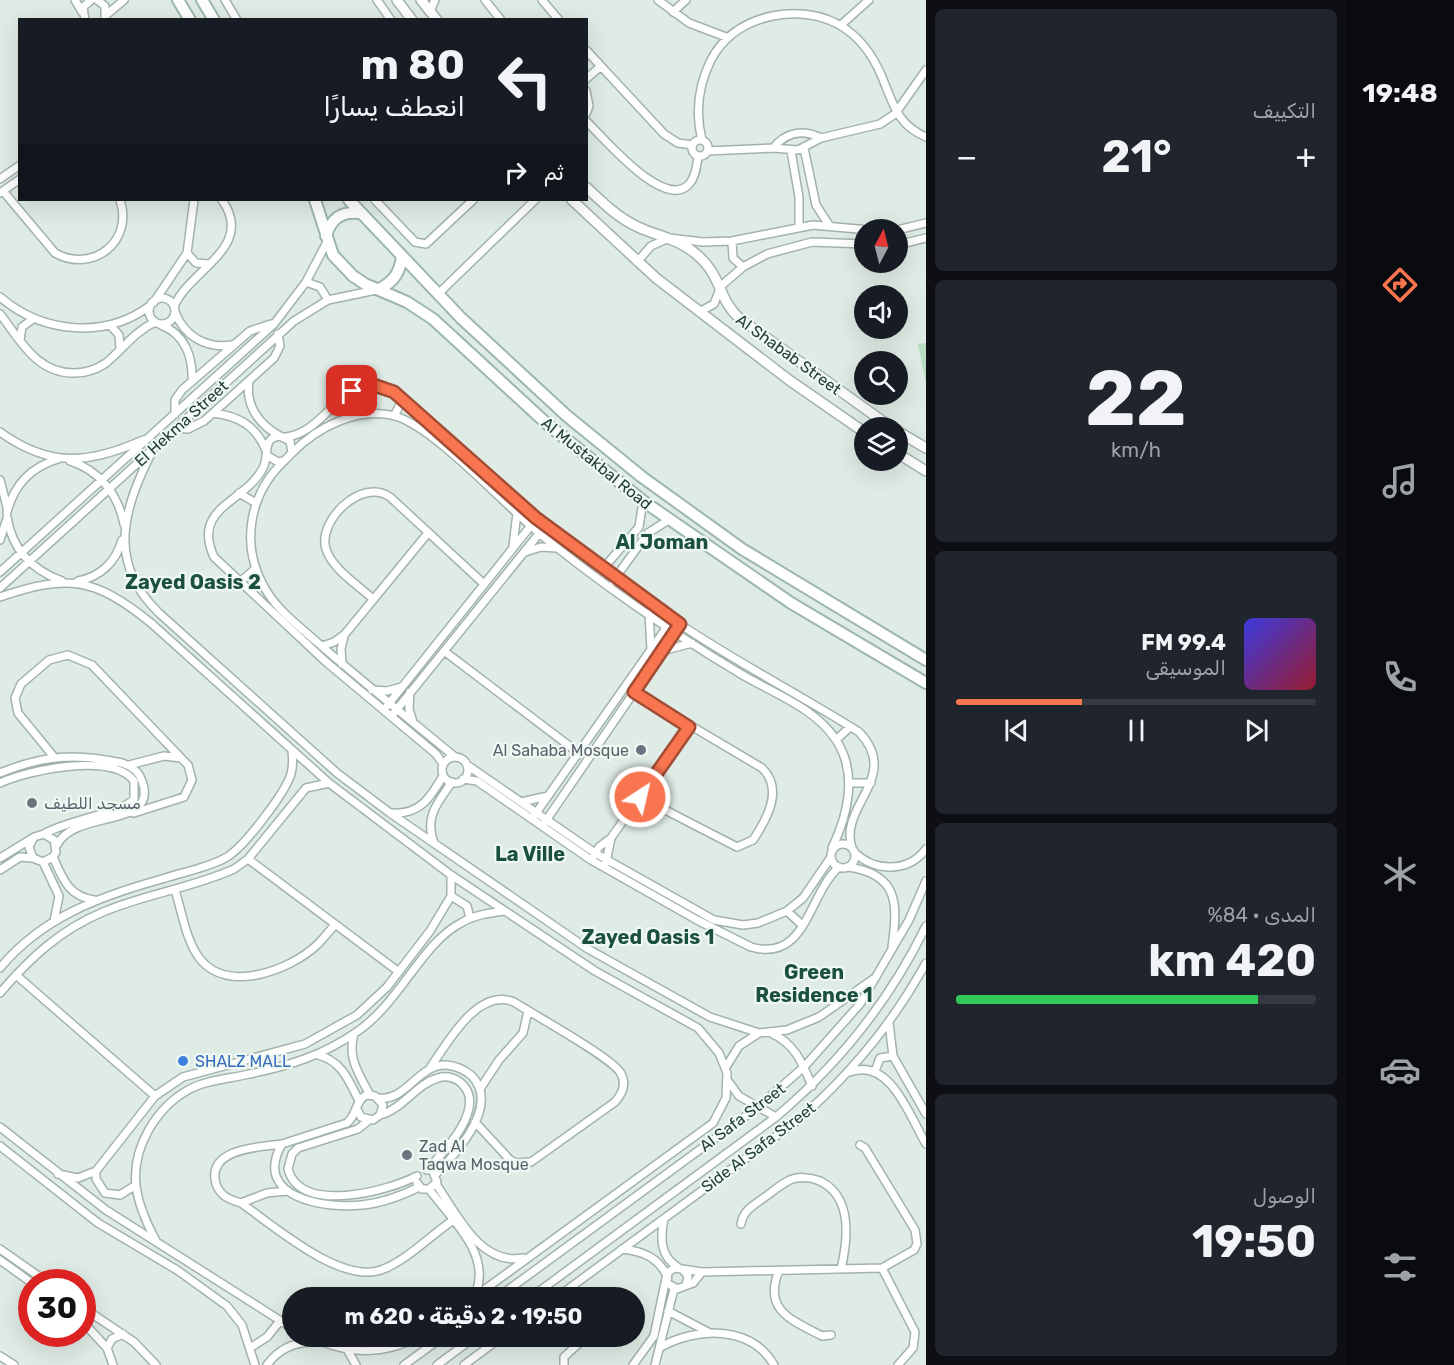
<!DOCTYPE html>
<html lang="ar">
<head>
<meta charset="utf-8">
<style>
  body { margin:0; font-family:Rubik,Cairo,sans-serif; background:#20242c; color:#f1f3f6; direction:rtl; height:100vh; display:flex; flex-direction:column; font-size:22px; white-space:nowrap }
  * { box-sizing:border-box; margin:0 }
  p { font-size:20px; color:#9ea1a6 }
  .icon { flex:none; width:33px; height:33px; fill:none; stroke:currentColor; stroke-width:2; stroke-linecap:round; stroke-linejoin:round }
  .map { position:relative; flex:1; overflow:hidden; direction:ltr }
  .drawer { display:flex; flex-direction:column; gap:9px; padding:9px; background:#0d0f14; width:420px }
  .drawer>* { flex:none }
  .guide { position:absolute; left:18px; top:18px; width:570px; height:183px; border-radius:0px; box-shadow:0 6px 24px #0002; direction:rtl; background:#171b24; color:#f1f3f6; overflow:hidden }
  .needle { width:39px; rotate:7deg }
  .tools { position:absolute; left:854px; top:219px; display:grid; gap:12px }
  .tools a { display:grid; place-items:center; width:54px; height:54px; border-radius:50%; background:#171b24; box-shadow:0 6px 24px #0002; font-size:30px }
  .speed { position:absolute; left:18px; top:1269px; display:flex; gap:12px; font-size:30px; font-weight:700; text-align:center }
  .speed>* { display:grid; place-content:center; width:78px; height:78px; border-radius:50%; background:#171b24; box-shadow:0 6px 24px #0002; line-height:1 }
  .speed .limit { border:9px solid #d22; background:#fff; color:#111 }
  .pin { position:absolute; display:grid; place-items:center; width:51px; height:51px; color:#fff; margin:-26px; border-radius:12px; box-shadow:0 3px 9px #0006 }
  .me { position:absolute; width:66px; margin:-33px; rotate:35deg; stroke-linejoin:round; filter:drop-shadow(0 0 4px #0008) }
  .turn { display:flex; align-items:center; gap:21px; height:126px; padding:0 24px; font-size:27px }
  .turn .icon { width:78px; height:78px; stroke-width:2.5 }
  .turn b { display:block; font-size:42px; line-height:51px }
  .then { display:flex; align-items:center; height:57px; padding:0 24px; background:#0003; gap:12px; font-size:22px }
  .big { font-size:45px; font-weight:700; line-height:1.1 }
  .drawer .card { flex:1; display:flex; flex-direction:column; justify-content:center; gap:9px; min-width:0; padding:0 21px; border-radius:9px; background:#20242c }
  .drawer .dial { align-items:center; gap:0 }
  .dial b { font-size:78px; line-height:1 }
  .song { display:flex; align-items:center; gap:18px }
  .cover { width:72px; height:72px; border-radius:9px; background:linear-gradient(135deg,hsl(240 70% 55%),hsl(350 70% 35%)) }
  .played { height:6px; border-radius:3px; background:linear-gradient(90deg,#f97550 35%,#363941 35%) }
  .keys { display:flex; justify-content:space-around; direction:ltr }
  .heat { display:flex; justify-content:space-between; align-items:center; font-size:33px; direction:ltr }
  .charge { height:9px; border-radius:4px; background:linear-gradient(90deg,#34c759 84%,#363941 0) }
  .trip { position:absolute; left:282px; top:1287px; width:363px; height:60px; border-radius:30px; background:#171b24; box-shadow:0 6px 24px #0002; font-weight:700; line-height:60px; text-align:center; direction:rtl }
  main { display:flex; flex:1; min-height:0 }
  .tabs { display:flex; flex-direction:column; width:108px; justify-content:space-around; align-items:center; background:#090b0e; color:#9ea1a6 }
  .tabs .icon { width:42px; height:42px }
  .tabs .selected { color:#f97550 }
  .tabs b { font-size:27px; color:#f1f3f6 }
  .map>svg:first-child { display:block }
  .green { fill:#b7dec0 }
  .lines { fill:none; stroke-linecap:round; stroke-linejoin:round }
  .minor-casing { stroke:#a2b3ac; stroke-width:10 }
  .tertiary-casing { stroke:#a2b3ac; stroke-width:12 }
  .secondary-casing { stroke:#9db7ad; stroke-width:14 }
  .minor { stroke:#fff; stroke-width:7 }
  .tertiary { stroke:#fff; stroke-width:9 }
  .secondary { stroke:#fff; stroke-width:10 }
  .route-casing { stroke:#a24c34; stroke-width:15 }
  .route { stroke:#f97550; stroke-width:10 }
  .worship-dot { fill:#6b7280; stroke:#f0f8f3; stroke-width:2 }
  .shop-dot { fill:#3f7fe0; stroke:#f0f8f3; stroke-width:2 }
  .labels { text-anchor:middle; stroke-width:4.5; stroke-linejoin:round; paint-order:stroke }
  .street-label { font-size:16px; fill:#1f3c34; stroke:#f0f8f3 }
  .worship-label { font-size:16px; fill:#5b616d; stroke:#f0f8f3; text-anchor:start }
  .shop-label { font-size:16px; fill:#366cbe; stroke:#f0f8f3; text-anchor:start }
  .quarter-label { font-size:20px; font-weight:bold; fill:#1a4f41; stroke:#f0f8f3 }
</style>
</head>
<body>
<main>
<nav class="tabs">
<b>19:48</b>
<svg class="icon selected" aria-label="directions" viewBox="0 0 24 24"><path d="M12 3l9 9-9 9-9-9zM9 14v-3h6M13 9l2 2-2 2"/></svg>
<svg class="icon" aria-label="music" viewBox="0 0 24 24"><path d="M9 18V5l10-2v13"/><circle cx="6" cy="18" r="3"/><circle cx="16" cy="16" r="3"/></svg>
<svg class="icon" aria-label="phone" viewBox="0 0 24 24"><path d="M5 4h4l2 5-3 2q2 4 5 5l2-3 5 2v4C11 20 4 13 5 4z"/></svg>
<svg class="icon" aria-label="climate" viewBox="0 0 24 24"><path d="M12 3v18M4 7l16 10M4 17L20 7"/></svg>
<svg class="icon" aria-label="car" viewBox="0 0 24 24"><path d="M5 17H2v-5l4-1 3-4h7l3 4 3 1v5h-3M9 17h6M6 11h13"/><circle cx="7" cy="17" r="2"/><circle cx="17" cy="17" r="2"/></svg>
<svg class="icon" aria-label="filters" viewBox="0 0 24 24"><path d="M4 7h16M4 17h16"/><circle cx="9" cy="7" r="2"/><circle cx="15" cy="17" r="2"/></svg>
</nav>
<section class="drawer">
<div class="card"><p>التكييف</p>
<div class="heat"><a>−</a><b class="big">21°</b><a>+</a></div>
</div>
<div class="card dial"><b>22</b><p>km/h</p></div>
<div class="card">
<div class="song"><i class="cover"></i><div><b>99.4 FM</b><p>الموسيقى</p></div></div>
<div class="played"></div>
<div class="keys"><svg class="icon" aria-label="previous" viewBox="0 0 24 24"><path d="M18 5L8 12l10 7zM5 5v14"/></svg><svg class="icon" aria-label="pause" viewBox="0 0 24 24"><path d="M8 5v14M16 5v14"/></svg><svg class="icon" aria-label="next" viewBox="0 0 24 24"><path d="M6 5l10 7-10 7zM19 5v14"/></svg></div>
</div>
<div class="card"><p>المدى · 84%</p><b class="big">420 km</b><div class="charge"></div></div>
<div class="card"><p>الوصول</p><b class="big">19:50</b></div>
</section>
<div class="map">
<svg width="926" height="1365" viewBox="0 0 926 1365">
  <rect width="100%" height="100%" fill="#dfebe5"/>
  <path class="green" d="M926 343V383L918 344Z"/>
  <g class="lines">
    <defs>
      <path id="minor" d="M75 0 82 12
        M97 0 105 6V17
        M225 0 237 20
        M377 0 391 20
        M485 0 501 20
        M542 0 559 20
        M658 0 689 23 726 37
        M430 11 435 0
        M673 12 686 0
        M105 16 124 0
        M85 20 83 7 91 0
        M842 24 869 0
        M586 50 664 134 678 143 693 145
        M586 79 601 66
        M586 91 589 106 586 114
        M586 121C605 139 666 213 690 183 696 176 697 164 698 156
        M702 140C695 112 698 86 711 60 724 35 745 22 772 16 824 6 862 29 882 77 893 103 897 125 926 137
        M692 148a8 8 0 1 1 16 0a8 8 0 1 1-16 0Z
        M773 148C786 132 803 129 821 138
        M804 148 816 205 829 225
        M707 151 773 148 798 150 821 138 880 124 895 114 926 70
        M791 151 799 197V227
        M0 179 20 165
        M3 191 55 253C93 274 134 241 120 200
        M0 193 20 179
        M375 200 415 242 426 244 473 200
        M897 230 926 223
        M732 241 733 258 743 267
        M897 245 926 238
        M187 253 196 263 209 264
        M637 262 651 246 669 238 703 242 732 241 813 225 869 230
        M306 282 320 287 328 300
        M438 294 535 200
        M0 297C42 333 105 340 151 305
        M149 311a13 13 0 1 1 26 0a13 13 0 1 1-26 0Z
        M154 302 187 253 194 200
        M174 307C189 269 256 248 222 200
        M175 312C184 336 206 349 232 345
        M699 312 714 304 721 286 729 279 743 267 767 254 812 242 864 244
        M0 314C21 341 37 374 75 373 85 373 97 369 106 363 123 349 134 332 155 322
        M110 325 119 335 120 348
        M161 325C185 334 193 357 192 381
        M20 340 22 327 33 319
        M249 381C245 405 259 425 280 436
        M344 397 350 417
        M213 413C239 416 256 426 266 450
        M175 414V400L182 390 250 331 271 324
        M394 416 403 399
        M176 428 188 429 204 421 274 358 280 346 278 334
        M0 432C50 468 89 464 143 440
        M286 437C329 432 342 367 394 392 485 473 572 550 672 619 732 660 797 693 859 732 902 777 838 806 852 848
        M155 446C124 506 105 561 159 613L337 773 390 813 588 949 710 1017 759 1033 787 1030 819 1017 876 977
        M292 453C317 427 359 406 395 416 434 427 504 504 539 533 597 581 671 632 736 671 769 692 814 706 836 740 858 773 848 815 832 848
        M268 456 278 462 284 461 292 453 290 441 280 436C261 438 270 455 263 468 245 503 191 507 214 557L325 661 436 754 443 764
        M70 461C99 470 118 494 124 524
        M283 462C250 494 241 542 262 583 274 608 298 625 318 643 363 682 409 719 455 757
        M0 480 7 507
        M239 493 256 503
        M7 512C14 485 31 467 58 459
        M7 517C12 549 32 570 62 581
        M0 540 6 521
        M513 546 517 513
        M525 552 541 547 557 548
        M601 571 639 527 643 501
        M0 572 274 324 306 282 327 242
        M78 581C100 577 116 562 122 540
        M613 581 648 533 670 519
        M240 582 255 569
        M0 588 294 321 328 300 376 290
        M0 597C68 574 94 577 151 623L329 783 451 875 595 971 698 1028 719 1053 727 1073 726 1098 713 1123 473 1298
        M373 599C358 585 332 569 326 549 317 521 362 477 390 497L484 584
        M649 613 651 649
        M322 646 334 642 345 634 428 533
        M444 651 580 754
        M662 651 692 643
        M342 664 341 649 344 636
        M372 690 387 691 402 687
        M410 692 409 709 413 722
        M634 692 762 768C784 789 767 819 753 840L737 847 640 797
        M387 706 533 523
        M394 713 542 530
        M836 740 850 727
        M54 757 18 713 15 698 21 684 49 660 68 655 92 665 181 758
        M442 770a13 13 0 1 1 26 0a13 13 0 1 1-26 0Z
        M129 765 164 756 181 758 188 765 192 780 184 797 134 813
        M467 765 595 853 714 920 743 925 758 923 787 911 803 898 831 857
        M0 773C44 755 76 753 122 763 131 766 139 771 142 781 160 829 74 809 57 845
        M463 779 477 781 591 860 697 920 751 947C807 963 808 894 839 867
        M0 783C28 770 112 752 134 781V799C123 813 66 820 44 834
        M849 783H871
        M521 802 548 796
        M391 813C420 815 430 798 443 776
        M534 816 669 624
        M545 822 678 628
        M434 843C424 817 438 802 452 782
        M831 856a12 12 0 1 1 24 0a12 12 0 1 1-24 0Z
        M854 852C875 872 908 873 926 849
        M53 857 43 862 33 858 29 847 34 837 44 834 54 840 56 852 53 857C63 879 68 896 94 900
        M593 857 599 847 611 838 689 727
        M0 858 31 839
        M248 859 399 972
        M43 862 59 896 54 921
        M606 862 611 838
        M848 867C899 874 898 904 892 947
        M0 870 20 857 33 858
        M175 890C182 912 186 941 200 959 228 994 290 970 317 945 323 939 329 931 335 925
        M451 896 467 906 470 918
        M787 911 802 925
        M0 968C42 917 101 896 162 879 183 872 208 868 227 857 245 846 285 793 291 774 293 766 293 759 292 751
        M16 975 155 1096
        M0 993C30 958 60 930 103 912 145 894 192 888 234 869L248 859 306 788 329 783
        M889 1023 893 1056 926 1114
        M771 1033C795 1044 802 1062 812 1086
        M354 1034C347 1058 359 1074 370 1095
        M318 1055C342 1061 349 1081 359 1101
        M726 1067 739 1046 759 1033
        M430 1068C448 1042 478 987 514 1002 534 1015 609 1056 620 1072 627 1083 623 1093 615 1102L531 1162 516 1163 510 1160 475 1122
        M875 1071 880 1058 893 1056
        M850 1072C890 1057 910 1117 926 1144
        M728 1081 739 1096 776 1117
        M480 1089 499 1060 523 1033 528 1011
        M379 1098C406 1102 419 1063 447 1065 456 1066 465 1070 472 1076 500 1106 456 1154 435 1175
        M357 1109 361 1117 373 1120 380 1115 383 1105 375 1096 366 1095C355 1101 357 1115 347 1123L282 1144C251 1198 326 1209 362 1205 383 1203 401 1196 419 1187
        M380 1115C403 1109 416 1084 438 1078 447 1075 457 1078 463 1085 486 1109 443 1153 427 1170
        M369 1120 358 1129 298 1148 292 1154 288 1169C300 1215 388 1191 417 1176
        M0 1127 106 1210 292 1328
        M282 1144C260 1147 206 1148 216 1184 220 1196 230 1200 241 1203 274 1226 340 1284 381 1270 406 1261 430 1236 452 1221
        M0 1146 98 1223 177 1270 227 1306 242 1325 255 1365
        M96 1171V1179L105 1193 120 1195 136 1185
        M58 1174 78 1178 96 1171 155 1096 183 1077 305 1044 357 1015 387 987 430 931 451 896V875
        M417 1183 422 1189H429C452 1220 491 1253 476 1293
        M436 1184C457 1214 480 1266 523 1258
        M429 1189 437 1182 433 1172
        M241 1203 267 1193 287 1191
        M664 1219C660 1238 660 1257 679 1268
        M741 1224C743 1210 754 1205 765 1197 772 1192 780 1185 788 1181 797 1176 810 1177 820 1181 853 1197 848 1239 841 1269
        M156 1241C147 1224 138 1205 136 1185 132 1148 156 1108 188 1090 206 1080 228 1079 249 1074 289 1066 324 1055 358 1031 400 1002 422 943 461 923 474 915 489 913 504 911
        M0 1249 47 1282
        M622 1249C642 1251 658 1257 667 1276
        M0 1260 32 1283
        M882 1268 915 1332 913 1348 898 1365
        M682 1269 702 1272 882 1268 914 1250 917 1244 915 1230 865 1148 860 1145
        M779 1271C762 1311 794 1321 822 1336L831 1335
        M686 1285 688 1276 682 1269 675 1268 668 1272 667 1283 677 1289 693 1283 702 1272
        M497 1298 758 1107 804 1067 860 1004 909 920 926 881
        M530 1298 776 1117C840 1063 889 1002 926 926
        M556 1298 798 1120C850 1075 893 1023 926 963
        M82 1307 134 1342 156 1365
        M668 1311 708 1332
        M82 1321 107 1348 113 1365
        M309 1336C346 1354 382 1357 419 1336
        M661 1347C696 1327 751 1325 774 1365
        M107 1348 112 1339 123 1334
        M250 1348 267 1337 280 1321
        M348 1351 356 1365
        M0 1356 14 1365
        M267 1365C279 1348 297 1341 317 1342
        M404 1365 444 1336
        M437 1365 476 1336
        M464 1365 503 1336
        M564 1365V1357L587 1336
        M633 1365 654 1336 666 1278
        M655 1365 674 1289"/>
      <path id="tertiary" d="M397 0 412 20
        M421 0 437 20
        M586 187C602 202 618 218 638 227 657 236 679 239 696 254 722 275 718 299 739 318L892 428
        M572 200 656 278 789 380 864 432
        M897 431 926 448
        M897 453 926 471"/>
      <path id="secondary" d="M178 0 190 20
        M202 0 214 20
        M315 200 333 255 353 276 365 284 407 302 433 319 546 423 643 501 791 603 926 683
        M349 200 461 318 567 416 642 477 742 549 926 660
        M326 236C331 218 342 211 360 213
        M379 289C394 282 400 272 402 256"/>
    </defs>
    <use href="#minor" class="minor-casing"/>
    <use href="#tertiary" class="tertiary-casing"/>
    <use href="#secondary" class="secondary-casing"/>
    <use href="#minor" class="minor"/>
    <use href="#tertiary" class="tertiary"/>
    <use href="#secondary" class="secondary"/>
  </g>
  <g class="lines">
    <defs>
      <path id="route" d="M352 391 374 385 394 392 536 518 680 624 634 692 689 727 640 797"/>
    </defs>
    <use href="#route" class="route-casing"/>
    <use href="#route" class="route"/>
  </g>
  <g class="worship-dot">
    <circle cx="641" cy="750" r="6"/>
    <circle cx="32" cy="803" r="6"/>
    <circle cx="407" cy="1155" r="6"/>
  </g>
  <circle class="shop-dot" cx="183" cy="1061" r="6"/>
  <g class="labels">
    <g class="street-label">
      <text transform="translate(789 354) rotate(36)" y="6">Al Shabab Street</text>
      <text transform="translate(181 423) rotate(-42)" y="6">El Hekma Street</text>
      <text transform="translate(597 463) rotate(39)" y="6">Al Mustakbal Road</text>
      <text transform="translate(742 1117) rotate(-37)" y="6">Al Safa Street</text>
      <text transform="translate(758 1147) rotate(-37)" y="6">Side Al Safa Street</text>
    </g>
    <g class="worship-label">
      <text x="629" y="756" text-anchor="end">Al Sahaba Mosque</text>
      <text x="44" y="809">مسجد اللطيف</text>
      <text x="419" y="1152">Zad Al<tspan x="419" dy="18">Taqwa Mosque</tspan></text>
    </g>
    <g class="shop-label">
      <text x="195" y="1067">SHALZ MALL</text>
    </g>
    <g class="quarter-label">
      <text x="662" y="549">Al Joman</text>
      <text x="193" y="589">Zayed Oasis 2</text>
      <text x="530" y="861">La Ville</text>
      <text x="648" y="944">Zayed Oasis 1</text>
      <text x="814" y="979">Green<tspan x="814" dy="23">Residence 1</tspan></text>
    </g>
  </g>
</svg>
<div class="tools">
<a><svg class="needle" viewBox="-14 -14 28 28"><path d="M0-13l5 13h-10z" fill="#e53935"/><path d="M0 13l5-13h-10z" fill="#9ea1a6"/></svg></a>
<a><svg class="icon" aria-label="sound" viewBox="0 0 24 24"><path d="M4 9h4l5-4v14l-5-4H4zM17 9q2 3 0 6"/></svg></a>
<a><svg class="icon" aria-label="search" viewBox="0 0 24 24"><circle cx="10" cy="10" r="6"/><path d="M15 15l6 6"/></svg></a>
<a><svg class="icon" aria-label="layers" viewBox="0 0 24 24"><path d="M12 4l9 5-9 5-9-5zM3 14l9 5 9-5"/></svg></a>
</div>
<div class="speed"><div class="limit">30</div></div>
<div class="pin" style="left:352px;top:391px;background:#d93025"><svg class="icon" aria-label="arrive" viewBox="0 0 24 24"><path d="M6 21V4h12l-3 4 3 4H6"/></svg></div>
<svg class="me" style="left:640px;top:797px" viewBox="-20 -20 40 40"><circle r="17" fill="#f97550" stroke="#fff" stroke-width="3"/><path d="M0-11L8 9 0 5-8 9z" fill="#fff"/></svg>
<div class="trip">19:50 · 2 دقيقة · 620 m</div>
<div class="guide">
<div class="turn"><svg class="icon" aria-label="left" viewBox="0 0 24 24"><path d="M17 20v-9H6M10 6l-5 5 5 5"/></svg><div><b>80 m</b>انعطف يسارًا</div></div>
<div class="then">ثم<svg class="icon" aria-label="right" viewBox="0 0 24 24"><path d="M7 20v-9h11M14 6l5 5-5 5"/></svg></div>
</div>
</div>
</main>
</body>
</html>
